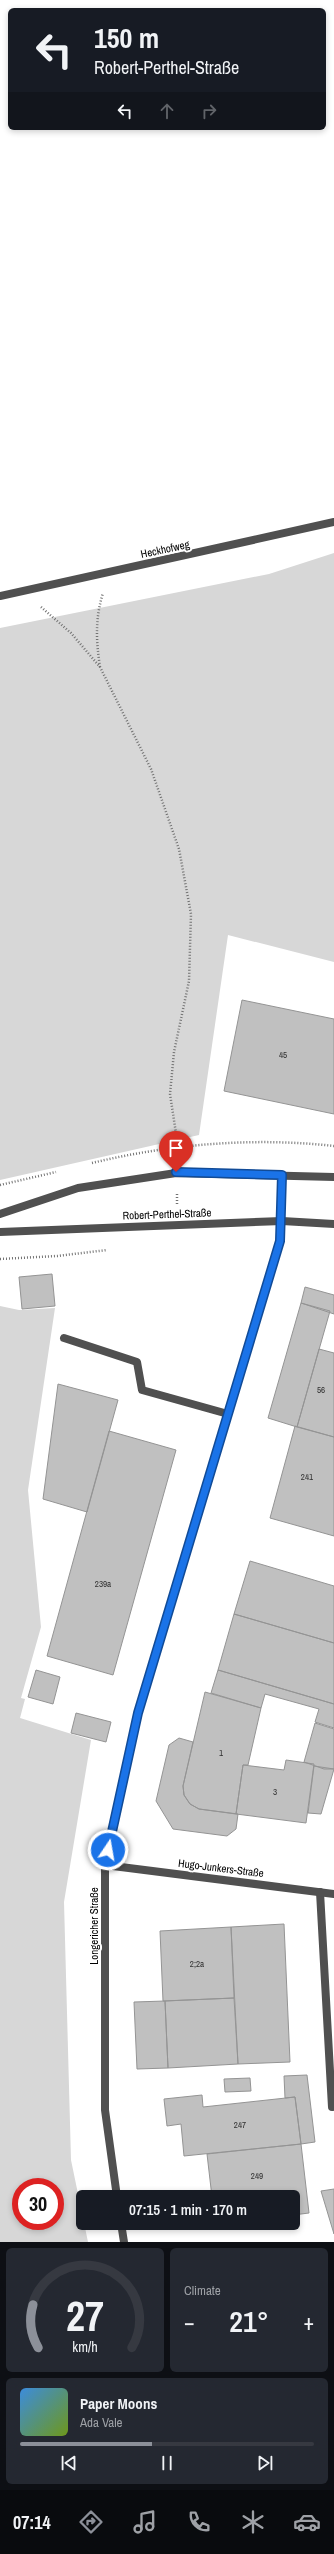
<!DOCTYPE html>
<html lang="en">
<head>
<meta charset="utf-8">
<style>
  body { margin:0; font-family:"Archivo Narrow",sans-serif; background:#242831; color:#f1f3f6; height:100vh; display:flex; flex-direction:column; font-size:15px; white-space:nowrap }
  * { box-sizing:border-box; margin:0 }
  p { font-size:13px; color:#9ea1a6 }
  .icon { flex:none; width:22px; height:22px; fill:none; stroke:currentColor; stroke-width:2; stroke-linecap:round; stroke-linejoin:round }
  .map { position:relative; height:2242px; overflow:hidden }
  .drawer { display:flex; flex-direction:column; gap:6px; padding:6px; background:#0d0f14; flex:1 }
  .drawer>* { flex:none }
  .banner { position:absolute; left:8px; top:8px; width:318px; height:122px; border-radius:6px; box-shadow:0 2px 6px #0003; background:#171b24; color:#f1f3f6; overflow:hidden }
  .speed { position:absolute; left:12px; top:2178px; display:flex; gap:8px; font-size:20px; font-weight:700; text-align:center }
  .speed>* { display:grid; place-content:center; width:52px; height:52px; border-radius:50%; background:#171b24; box-shadow:0 2px 6px #0003; line-height:1 }
  .speed .limit { border:6px solid #d22; background:#fff; color:#111 }
  .pin { position:absolute; display:grid; place-items:center; width:34px; height:34px; color:#fff; margin:-41px -17px; border-radius:50% 50% 50% 0; rotate:-45deg; box-shadow:0 0 4px #0007 }
  .pin .icon { rotate:45deg }
  .me { position:absolute; width:44px; margin:-22px; rotate:12deg; stroke-linejoin:round; filter:drop-shadow(0 0 3px #0008) }
  .turn { display:flex; align-items:center; gap:14px; height:84px; padding:0 20px; font-size:18px }
  .turn .icon { width:52px; height:52px; stroke-width:2.5 }
  .turn b { display:block; font-size:28px; line-height:34px }
  .lanes { display:flex; align-items:center; height:38px; padding:0 20px; background:#0003; justify-content:center; gap:20px; direction:ltr }
  .lanes .off { opacity:.35 }
  .big { font-size:30px; font-weight:600; line-height:1.1 }
  .drawer .widget { flex:1; display:flex; flex-direction:column; justify-content:center; gap:6px; min-width:0; padding:0 14px; border-radius:6px; background:#242831 }
  .drawer .dial { align-items:center; gap:0 }
  .dial svg { height:104px; overflow:visible; fill:none; stroke:#363941; stroke-width:7; stroke-linecap:round; text-anchor:middle }
  .dial text { fill:#f1f3f6; stroke:none }
  .song { display:flex; align-items:center; gap:12px }
  .cover { width:48px; height:48px; border-radius:6px; background:linear-gradient(135deg,hsl(210 70% 55%),hsl(80 70% 35%)) }
  .played { height:4px; border-radius:2px; background:linear-gradient(90deg,#8c9099 45%,#363941 45%) }
  .keys { display:flex; justify-content:space-around; direction:ltr }
  .heat { display:flex; justify-content:space-between; align-items:center; font-size:22px; direction:ltr }
  .drawer .tiles { flex:1; display:grid; gap:6px; grid-template-columns:1fr 1fr }
  .widget:last-child { grid-column:span 2 }
  .trip { position:absolute; left:76px; top:2190px; width:224px; height:40px; border-radius:6px; background:#171b24; box-shadow:0 2px 6px #0003; font-weight:600; line-height:40px; text-align:center }
  .dock { display:flex; height:64px; justify-content:space-around; align-items:center; background:#090b0e; color:#9ea1a6 }
  .dock .icon { width:28px; height:28px }
  .dock .selected { color:#8c9099 }
  .dock b { font-size:18px; color:#f1f3f6 }
  .map>svg:first-child { display:block }
  .green { fill:#d7d7d7; fill-rule:evenodd }
  .building { fill:#c0c0c0; stroke:#949494 }
  .lines { fill:none; stroke-linecap:round; stroke-linejoin:round }
  .path { stroke:#727272; stroke-width:2.5; stroke-dasharray:1 2; stroke-linecap:butt }
  .service { stroke:#505050; stroke-width:8 }
  .minor { stroke:#505050; stroke-width:8 }
  .tertiary { stroke:#505050; stroke-width:8 }
  .route-casing { stroke:#114b97; stroke-width:10 }
  .route { stroke:#1a73e8; stroke-width:7 }
  .labels { text-anchor:middle; stroke-width:4; stroke-linejoin:round; paint-order:stroke }
  .number-label { font-size:9px; fill:#303030 }
  .street-label { font-size:11px; fill:#000; stroke:#fff }
</style>
</head>
<body>
<div class="map">
<svg width="334" height="2242" viewBox="0 0 334 2242">
  <rect width="100%" height="100%" fill="#fff"/>
  <path class="green" d="M334 553V962L228 935 199 1135 0 1180V628L269 574Z
    M0 1306 19 1310 55 1308 28 1490 41 1627 21 1698 25 1699 20 1718 91 1740 64 1902 71 2160 88 2242H0ZM21 2187H55V2221H21Z"/>
  <path class="building" d="M242 1000 334 1019V1114L224 1091Z
    M52 1274 55 1306 22 1309 19 1277Z
    M305 1287 334 1295V1314L301 1303Z
    M301 1303 330 1311 297 1427 268 1418Z
    M319 1349 334 1353V1437L297 1427Z
    M58 1384 118 1400 87 1512 43 1499Z
    M295 1426 334 1437V1536L270 1518Z
    M109 1431 176 1450 113 1675 47 1656Z
    M250 1561 334 1586V1643L234 1614Z
    M234 1614 334 1643V1704L218 1670Z
    M36 1670 60 1677 53 1704 28 1697Z
    M218 1670 334 1704V1728L315 1722 319 1709 265 1694 261 1708 211 1693Z
    M205 1692 261 1708 248 1765H243L236 1814 199 1809 190 1804 184 1795 183 1786Z
    M76 1713 111 1722 106 1742 71 1733Z
    M315 1723 334 1729V1769H324L304 1762Z
    M179 1738 193 1742 183 1786 184 1795 190 1804 199 1809 238 1814 236 1829 227 1836 173 1829 156 1801 169 1745Z
    M286 1760 314 1764 306 1823 236 1814 243 1765 284 1770Z
    M314 1766 334 1769 321 1814 308 1813Z
    M284 1924 290 2062 238 2064 231 1927Z
    M231 1927 234 1998 163 2001 160 1931Z
    M234 1998 238 2064 168 2068 165 2001Z
    M165 2001 168 2068 137 2069 134 2002Z
    M307 2075 315 2142 301 2144 295 2097 285 2098 284 2076Z
    M250 2078 251 2091 225 2092 224 2079Z
    M202 2095 203 2107 295 2097 301 2144 184 2156 181 2124 167 2126 164 2099Z
    M301 2144 309 2213 293 2215V2197H212L207 2154Z
    M334 2189V2234L321 2191Z"/>
  <g class="lines">
    <path class="path" d="M41 607 71 633 100 667 151 769 179 849 191 914 189 981 174 1052 170 1094 179 1153
      M100 667C96 640 95 619 103 593
      M92 1163C170 1144 254 1137 334 1146
      M0 1185 56 1172
      M177 1194V1205
      M0 1259 57 1256 107 1250"/>
    <path class="service" d="M64 1338 137 1362 142 1390 228 1414
      M320 1892 332 2107"/>
    <path class="minor" d="M0 596 334 522
      M105 1865 334 1894
      M117 2197 105 2110V1865L138 1713 280 1241 282 1175
      M121 2223 124 2242"/>
    <path class="tertiary" d="M0 1214 78 1188 176 1173 334 1177
      M0 1232 282 1221 334 1224"/>
  </g>
  <g class="lines">
    <defs>
      <path id="route" d="M108 1850 138 1713 280 1241 282 1175 176 1172"/>
    </defs>
    <use href="#route" class="route-casing"/>
    <use href="#route" class="route"/>
  </g>
  <g class="labels">
    <g class="number-label">
      <text x="283" y="1058">45</text>
      <text x="321" y="1393">56</text>
      <text x="307" y="1480">241</text>
      <text x="103" y="1587">239a</text>
      <text x="221" y="1756">1</text>
      <text x="275" y="1795">3</text>
      <text x="197" y="1967">2;2a</text>
      <text x="240" y="2128">247</text>
      <text x="257" y="2179">249</text>
    </g>
    <g class="street-label">
      <text transform="translate(165 549) rotate(-12)" y="4">Heckhofweg</text>
      <text transform="translate(167 1214) rotate(-2)" y="4">Robert-Perthel-Straße</text>
      <text transform="translate(221 1868) rotate(7)" y="4">Hugo-Junkers-Straße</text>
      <text transform="translate(94 1926) rotate(-90)" y="4">Longericher Straße</text>
    </g>
  </g>
</svg>
<div class="speed"><div class="limit">30</div></div>
<div class="pin" style="left:176px;top:1172px;background:#d93025"><svg class="icon" aria-label="arrive" viewBox="0 0 24 24"><path d="M6 21V4h12l-3 4 3 4H6"/></svg></div>
<svg class="me" style="left:108px;top:1850px" viewBox="-20 -20 40 40"><circle r="17" fill="#1a73e8" stroke="#fff" stroke-width="3"/><path d="M0-11L8 9 0 5-8 9z" fill="#fff"/></svg>
<div class="trip">07:15 · 1 min · 170 m</div>
<div class="banner">
<div class="turn"><svg class="icon" aria-label="left" viewBox="0 0 24 24"><path d="M17 20v-9H6M10 6l-5 5 5 5"/></svg><div><b>150 m</b>Robert-Perthel-Straße</div></div>
<div class="lanes"><svg class="icon" aria-label="left" viewBox="0 0 24 24"><path d="M17 20v-9H6M10 6l-5 5 5 5"/></svg><svg class="icon off" aria-label="ahead" viewBox="0 0 24 24"><path d="M12 20V5M6 11l6-6 6 6"/></svg><svg class="icon off" aria-label="right" viewBox="0 0 24 24"><path d="M7 20v-9h11M14 6l5 5-5 5"/></svg></div>
</div>
</div>
<section class="drawer">
<div class="tiles">
<div class="widget dial"><svg viewBox="0 0 100 80">
<path d="M14 69A42 42 0 1 1 86 69"/>
<path d="M14 69A42 42 0 0 1 10 36" stroke="#8c9099"/>
<text x="50" y="56" font-size="32" font-weight="700">27</text>
<text x="50" y="72" font-size="11">km/h</text>
</svg></div>
<div class="widget"><p>Climate</p>
<div class="heat"><a>−</a><b class="big">21°</b><a>+</a></div>
</div>
<div class="widget">
<div class="song"><i class="cover"></i><div><b>Paper Moons</b><p>Ada Vale</p></div></div>
<div class="played"></div>
<div class="keys"><svg class="icon" aria-label="previous" viewBox="0 0 24 24"><path d="M18 5L8 12l10 7zM5 5v14"/></svg><svg class="icon" aria-label="pause" viewBox="0 0 24 24"><path d="M8 5v14M16 5v14"/></svg><svg class="icon" aria-label="next" viewBox="0 0 24 24"><path d="M6 5l10 7-10 7zM19 5v14"/></svg></div>
</div>
</div>
</section>
<nav class="dock">
<b>07:14</b>
<svg class="icon selected" aria-label="directions" viewBox="0 0 24 24"><path d="M12 3l9 9-9 9-9-9zM9 14v-3h6M13 9l2 2-2 2"/></svg>
<svg class="icon" aria-label="music" viewBox="0 0 24 24"><path d="M9 18V5l10-2v13"/><circle cx="6" cy="18" r="3"/><circle cx="16" cy="16" r="3"/></svg>
<svg class="icon" aria-label="phone" viewBox="0 0 24 24"><path d="M5 4h4l2 5-3 2q2 4 5 5l2-3 5 2v4C11 20 4 13 5 4z"/></svg>
<svg class="icon" aria-label="climate" viewBox="0 0 24 24"><path d="M12 3v18M4 7l16 10M4 17L20 7"/></svg>
<svg class="icon" aria-label="car" viewBox="0 0 24 24"><path d="M5 17H2v-5l4-1 3-4h7l3 4 3 1v5h-3M9 17h6M6 11h13"/><circle cx="7" cy="17" r="2"/><circle cx="17" cy="17" r="2"/></svg>
</nav>
</body>
</html>
